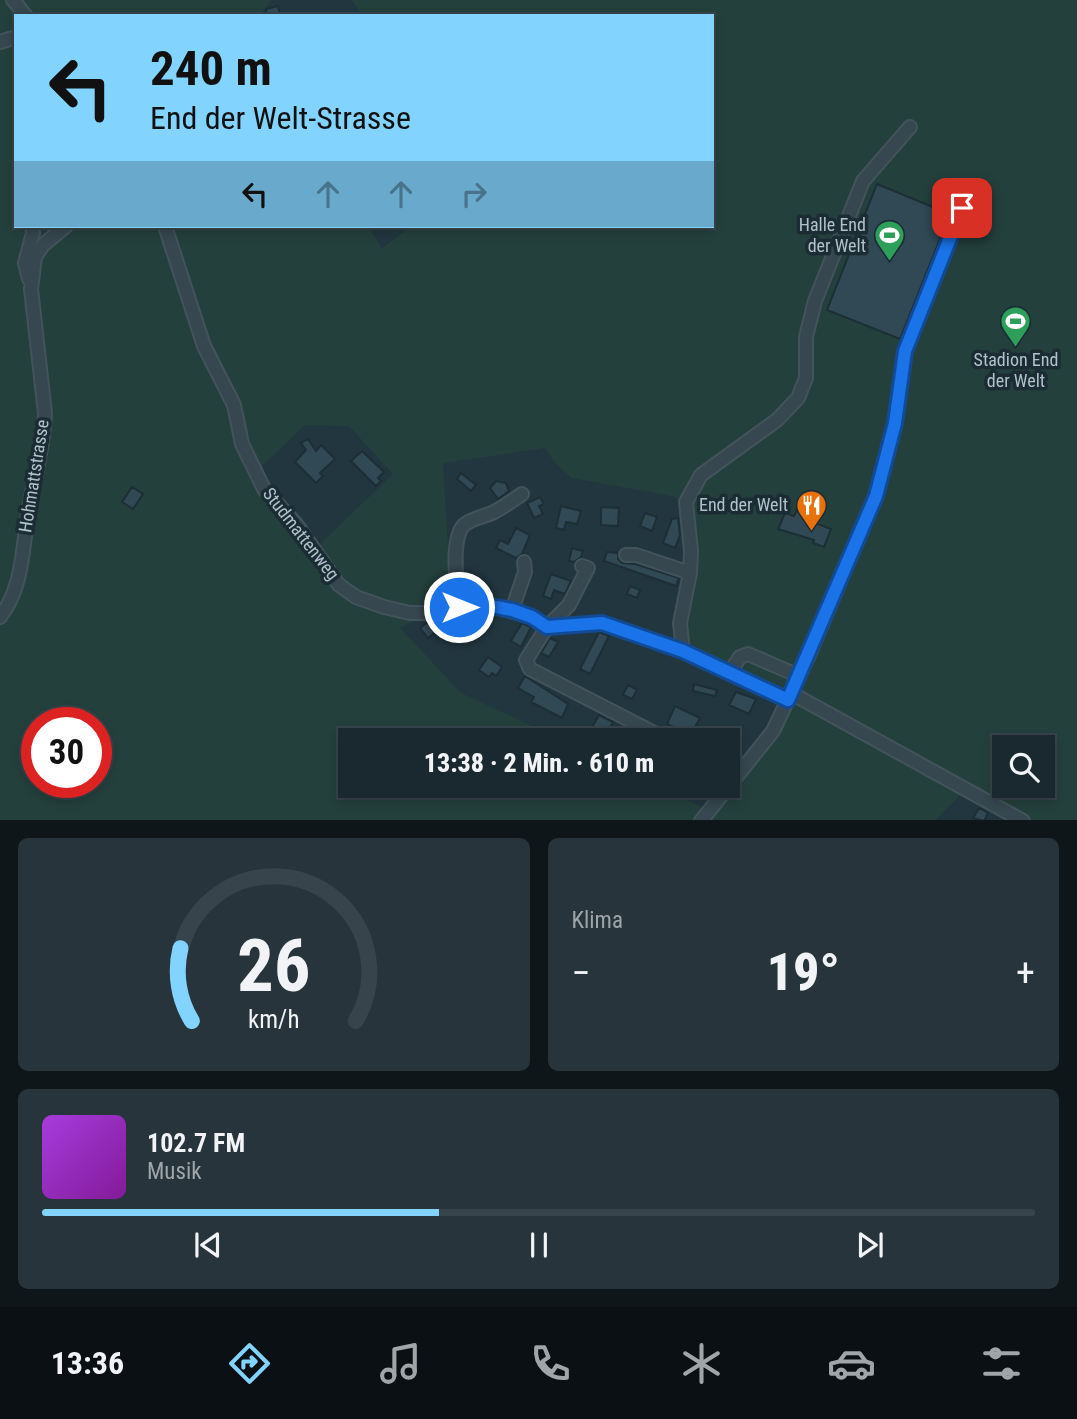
<!DOCTYPE html>
<html lang="de">
<head>
<meta charset="utf-8">
<style>
  body { margin:0; font-family:"Roboto Condensed",sans-serif; background:#27343b; color:#f1f3f6; height:100vh; display:flex; flex-direction:column; font-size:26px; white-space:nowrap }
  * { box-sizing:border-box; margin:0 }
  p { font-size:23px; color:#9fa6aa }
  .icon { flex:none; width:38px; height:38px; fill:none; stroke:currentColor; stroke-width:2; stroke-linecap:round; stroke-linejoin:round }
  .map { position:relative; height:820px; overflow:hidden }
  .panel { display:flex; flex-direction:column; gap:18px; padding:18px; background:#0e161a; flex:1 }
  .panel>* { flex:none }
  .hud { position:absolute; left:14px; top:14px; width:700px; height:214px; border-radius:0px; box-shadow:0 4px 10px #0003,0 0 0 2px #38444b; background:#82d4ff; color:#111; overflow:hidden }
  .buttons { position:absolute; left:992px; top:735px; display:grid; gap:14px }
  .buttons a { display:grid; place-items:center; width:63px; height:63px; border-radius:0px; background:#1a282f; box-shadow:0 4px 10px #0003,0 0 0 2px #38444b; font-size:35px }
  .speed { position:absolute; left:21px; top:707px; display:flex; gap:14px; font-size:35px; font-weight:700; text-align:center }
  .speed>* { display:grid; place-content:center; width:91px; height:91px; border-radius:50%; background:#1a282f; box-shadow:0 4px 10px #0003,0 0 0 2px #38444b; line-height:1 }
  .speed .limit { border:10px solid #d22; background:#fff; color:#111 }
  .pin { position:absolute; display:grid; place-items:center; width:60px; height:60px; color:#fff; margin:-30px; border-radius:14px; box-shadow:0 4px 10px #0006 }
  .me { position:absolute; width:77px; margin:-38px; rotate:90deg; stroke-linejoin:round; filter:drop-shadow(0 0 5px #0008) }
  .turn { display:flex; align-items:center; gap:24px; height:147px; padding:0 21px; font-size:32px }
  .turn .icon { width:91px; height:91px; stroke-width:2.5 }
  .turn b { display:block; font-size:49px; line-height:60px }
  .lanes { display:flex; align-items:center; height:66px; padding:0 21px; background:#0003; justify-content:center; gap:35px; direction:ltr }
  .lanes .off { opacity:.35 }
  .big { font-size:52px; font-weight:800; line-height:1.1 }
  .panel .widget { flex:1; display:flex; flex-direction:column; justify-content:center; gap:10px; min-width:0; padding:0 24px; border-radius:10px; background:#27343b }
  .panel .dial { align-items:center; gap:0 }
  .dial svg { height:182px; overflow:visible; fill:none; stroke:#38444b; stroke-width:7; stroke-linecap:round; text-anchor:middle }
  .dial text { fill:#f1f3f6; stroke:none }
  .song { display:flex; align-items:center; gap:21px }
  .cover { width:84px; height:84px; border-radius:10px; background:linear-gradient(135deg,hsl(280 70% 55%),hsl(290 70% 35%)) }
  .played { height:7px; border-radius:4px; background:linear-gradient(90deg,#82d4ff 40%,#38444b 40%) }
  .keys { display:flex; justify-content:space-around; direction:ltr }
  .heat { display:flex; justify-content:space-between; align-items:center; font-size:38px; direction:ltr }
  .panel .tiles { flex:1; display:grid; gap:18px; grid-template-columns:1fr 1fr }
  .widget:last-child { grid-column:span 2 }
  .trip { position:absolute; left:338px; top:728px; width:402px; height:70px; border-radius:0px; background:#1a282f; box-shadow:0 4px 10px #0003,0 0 0 2px #38444b; font-weight:800; line-height:70px; text-align:center }
  .tabs { display:flex; height:112px; justify-content:space-around; align-items:center; background:#0a1013; color:#9fa6aa }
  .tabs .icon { width:49px; height:49px }
  .tabs .on { color:#82d4ff }
  .tabs b { font-size:32px; color:#f1f3f6 }
  .map>svg:first-child { display:block }
  .green { fill:#24403c; fill-rule:evenodd }
  .building { fill:#304954; stroke:#1d2e36; stroke-width:2 }
  .lines { fill:none; stroke-linecap:round; stroke-linejoin:round }
  .minor-casing { stroke:#42535b; stroke-width:16 }
  .minor { stroke:#36474f; stroke-width:12 }
  .route-casing { stroke:#114b97; stroke-width:18 }
  .route { stroke:#1a73e8; stroke-width:12 }
  .labels { text-anchor:middle; stroke-width:7; stroke-linejoin:round; paint-order:stroke }
  .poi-label { font-size:18px; fill:#b2c2ca; stroke:#1b2c34; text-anchor:end }
  .street-label { font-size:18px; fill:#b2c2ca; stroke:#1b2c34 }
</style>
</head>
<body>
<div class="map">
<svg width="1077" height="821" viewBox="0 0 1077 821">
  <rect width="100%" height="100%" fill="#22363f"/>
  <path class="green" d="M0 0H272L258 16H16V226H368L382 249 411 226H712V16H363L352 0H1077V820H1023L966 789 935 821 0 820ZM305 425 349 426 393 474 317 547 260 468ZM545 448 555 463 572 478 672 496 685 502 690 573 683 651 788 700 795 696 775 740 739 779 713 812 657 786H350V740H562L461 693 400 628 451 601 443 463ZM37 723H96V782H37ZM1004 747H1043V786H1004Z"/>
  <path class="building" d="M278 6 280 16H267L266 9Z
    M877 184 950 214 900 339 827 310Z
    M308 439 316 451 321 445 335 459 320 473 323 476 316 483 295 462 306 450 301 443Z
    M362 451 384 472 378 478 381 481 376 486 351 461Z
    M461 473 476 485 471 491 457 479Z
    M496 481 506 483 509 491 498 499 490 488Z
    M132 487 143 494 133 509 122 502Z
    M540 497 544 504 539 506 543 514 534 518 527 503Z
    M561 506 581 511 577 524 566 522 564 530 556 528Z
    M601 507 619 508 618 526 601 525Z
    M797 510 812 515 810 521 831 529 824 547 813 543 814 540 778 529 785 513 794 516Z
    M645 513 657 517 652 531 640 526Z
    M678 518 680 535 675 548 663 543 672 519Z
    M516 528 530 535 522 554 516 558 496 548 500 540 508 544Z
    M572 548 583 551 581 557 574 562 569 561Z
    M607 552 618 553V559L622 563 635 564 679 578 676 586 604 561Z
    M551 574 571 581 565 594 554 590 551 599 543 596Z
    M630 586 640 590 637 598 627 594Z
    M428 622H433L439 629 428 638 420 628Z
    M522 623 531 627 521 647 511 641Z
    M599 632 609 636 590 674 580 669Z
    M550 638 558 642 549 657 541 653Z
    M488 657 502 667 496 676 492 673 489 677 479 670Z
    M525 676 568 704 562 718 531 702 534 697 518 688Z
    M694 684 717 690 715 696 693 691Z
    M628 685 637 690 632 699 623 695Z
    M736 692 756 699 749 714 729 705Z
    M675 706 700 718 696 725 725 740H701L667 724Z
    M599 715 613 722 606 736 591 729Z
    M979 808 988 813 984 821 973 818Z"/>
  <g class="lines">
    <defs>
      <path id="minor" d="M13 0 26 16
        M0 42 16 37
        M165 226 204 346 234 405 242 444 264 489 297 525 339 585 356 597 384 607 410 613H433L459 607H496L532 617 547 627 602 623 683 651 788 700
        M29 279 25 263 33 233 32 226
        M626 555H636L690 573
        M582 566 588 568 569 605 547 627 526 660 530 669 668 740
        M459 607C457 588 450 539 464 525 472 518 484 517 494 512 504 507 513 500 522 494
        M512 610 525 572 524 562
        M0 617C24 587 22 546 29 509 34 477 44 446 45 413L31 289 35 257 43 245 66 226
        M683 651 680 623 690 573 691 551 686 502 701 475 777 420 798 398 806 378V337L815 301 863 181 910 127
        M736 676 734 666 740 657 748 654 799 676
        M791 693 1023 821
        M701 821 773 731 810 653 876 496 895 423 905 351 962 208"/>
    </defs>
    <use href="#minor" class="minor-casing"/>
    <use href="#minor" class="minor"/>
  </g>
  <g class="lines">
    <defs>
      <path id="route" d="M459 607H496L512 610 532 617 547 627 602 623 683 651 788 700 876 496 895 423 905 351 962 208"/>
    </defs>
    <use href="#route" class="route-casing"/>
    <use href="#route" class="route"/>
  </g>
  <defs>
    <symbol id="stadium-pin" viewBox="-11 -11 22 30"><path d="M0 17L-7.5 6A9.5 9.5 0 1 1 7.5 6Z" fill="#2e9e5b" stroke="#1b2c34"/><path d="M0-5a6.5 5 0 1 0 0 10a6.5 5 0 1 0 0-10ZM-3.5-1.8h7v3.6h-7Z" fill="#fff"/></symbol>
    <symbol id="restaurant-pin" viewBox="-11 -11 22 30"><path d="M0 17L-7.5 6A9.5 9.5 0 1 1 7.5 6Z" fill="#e8710a" stroke="#1b2c34"/><path d="M-5-6h1v4h1v-4h1v4h1v-4h1v5L-1.5 .5V6h-2V.5L-5-1ZM5-6V6H3V1.5H1.5Q1.5-4 5-6Z" fill="#fff"/></symbol>
  </defs>
  <g fill-rule="evenodd">
    <use href="#stadium-pin" x="872" y="218" width="35" height="47"/>
    <use href="#stadium-pin" x="998" y="304" width="35" height="47"/>
    <use href="#restaurant-pin" x="794" y="488" width="35" height="47"/>
  </g>
  <g class="labels">
    <g class="poi-label">
      <text x="866" y="231">Halle End<tspan x="866" dy="21">der Welt</tspan></text>
      <text x="1016" y="366" text-anchor="middle">Stadion End<tspan x="1016" dy="21">der Welt</tspan></text>
      <text x="788" y="511">End der Welt</text>
    </g>
    <g class="street-label">
      <text transform="translate(34 476) rotate(-81)" y="6">Hohmattstrasse</text>
      <text transform="translate(301 534) rotate(52)" y="6">Studmattenweg</text>
    </g>
  </g>
</svg>
<div class="buttons">
<a><svg class="icon" aria-label="search" viewBox="0 0 24 24"><circle cx="10" cy="10" r="6"/><path d="M15 15l6 6"/></svg></a>
</div>
<div class="speed"><div class="limit">30</div></div>
<div class="pin" style="left:962px;top:208px;background:#d93025"><svg class="icon" aria-label="arrive" viewBox="0 0 24 24"><path d="M6 21V4h12l-3 4 3 4H6"/></svg></div>
<svg class="me" style="left:459px;top:607px" viewBox="-20 -20 40 40"><circle r="17" fill="#1a73e8" stroke="#fff" stroke-width="3"/><path d="M0-11L8 9 0 5-8 9z" fill="#fff"/></svg>
<div class="trip">13:38 · 2 Min. · 610 m</div>
<div class="hud">
<div class="turn"><svg class="icon" aria-label="left" viewBox="0 0 24 24"><path d="M17 20v-9H6M10 6l-5 5 5 5"/></svg><div><b>240 m</b>End der Welt-Strasse</div></div>
<div class="lanes"><svg class="icon" aria-label="left" viewBox="0 0 24 24"><path d="M17 20v-9H6M10 6l-5 5 5 5"/></svg><svg class="icon off" aria-label="ahead" viewBox="0 0 24 24"><path d="M12 20V5M6 11l6-6 6 6"/></svg><svg class="icon off" aria-label="ahead" viewBox="0 0 24 24"><path d="M12 20V5M6 11l6-6 6 6"/></svg><svg class="icon off" aria-label="right" viewBox="0 0 24 24"><path d="M7 20v-9h11M14 6l5 5-5 5"/></svg></div>
</div>
</div>
<section class="panel">
<div class="tiles">
<div class="widget dial"><svg viewBox="0 0 100 80">
<path d="M14 69A42 42 0 1 1 86 69"/>
<path d="M14 69A42 42 0 0 1 9 37" stroke="#82d4ff"/>
<text x="50" y="56" font-size="32" font-weight="700">26</text>
<text x="50" y="72" font-size="11">km/h</text>
</svg></div>
<div class="widget"><p>Klima</p>
<div class="heat"><a>−</a><b class="big">19°</b><a>+</a></div>
</div>
<div class="widget">
<div class="song"><i class="cover"></i><div><b>102.7 FM</b><p>Musik</p></div></div>
<div class="played"></div>
<div class="keys"><svg class="icon" aria-label="previous" viewBox="0 0 24 24"><path d="M18 5L8 12l10 7zM5 5v14"/></svg><svg class="icon" aria-label="pause" viewBox="0 0 24 24"><path d="M8 5v14M16 5v14"/></svg><svg class="icon" aria-label="next" viewBox="0 0 24 24"><path d="M6 5l10 7-10 7zM19 5v14"/></svg></div>
</div>
</div>
</section>
<nav class="tabs">
<b>13:36</b>
<svg class="icon on" aria-label="directions" viewBox="0 0 24 24"><path d="M12 3l9 9-9 9-9-9zM9 14v-3h6M13 9l2 2-2 2"/></svg>
<svg class="icon" aria-label="music" viewBox="0 0 24 24"><path d="M9 18V5l10-2v13"/><circle cx="6" cy="18" r="3"/><circle cx="16" cy="16" r="3"/></svg>
<svg class="icon" aria-label="phone" viewBox="0 0 24 24"><path d="M5 4h4l2 5-3 2q2 4 5 5l2-3 5 2v4C11 20 4 13 5 4z"/></svg>
<svg class="icon" aria-label="climate" viewBox="0 0 24 24"><path d="M12 3v18M4 7l16 10M4 17L20 7"/></svg>
<svg class="icon" aria-label="car" viewBox="0 0 24 24"><path d="M5 17H2v-5l4-1 3-4h7l3 4 3 1v5h-3M9 17h6M6 11h13"/><circle cx="7" cy="17" r="2"/><circle cx="17" cy="17" r="2"/></svg>
<svg class="icon" aria-label="filters" viewBox="0 0 24 24"><path d="M4 7h16M4 17h16"/><circle cx="9" cy="7" r="2"/><circle cx="15" cy="17" r="2"/></svg>
</nav>
</body>
</html>
